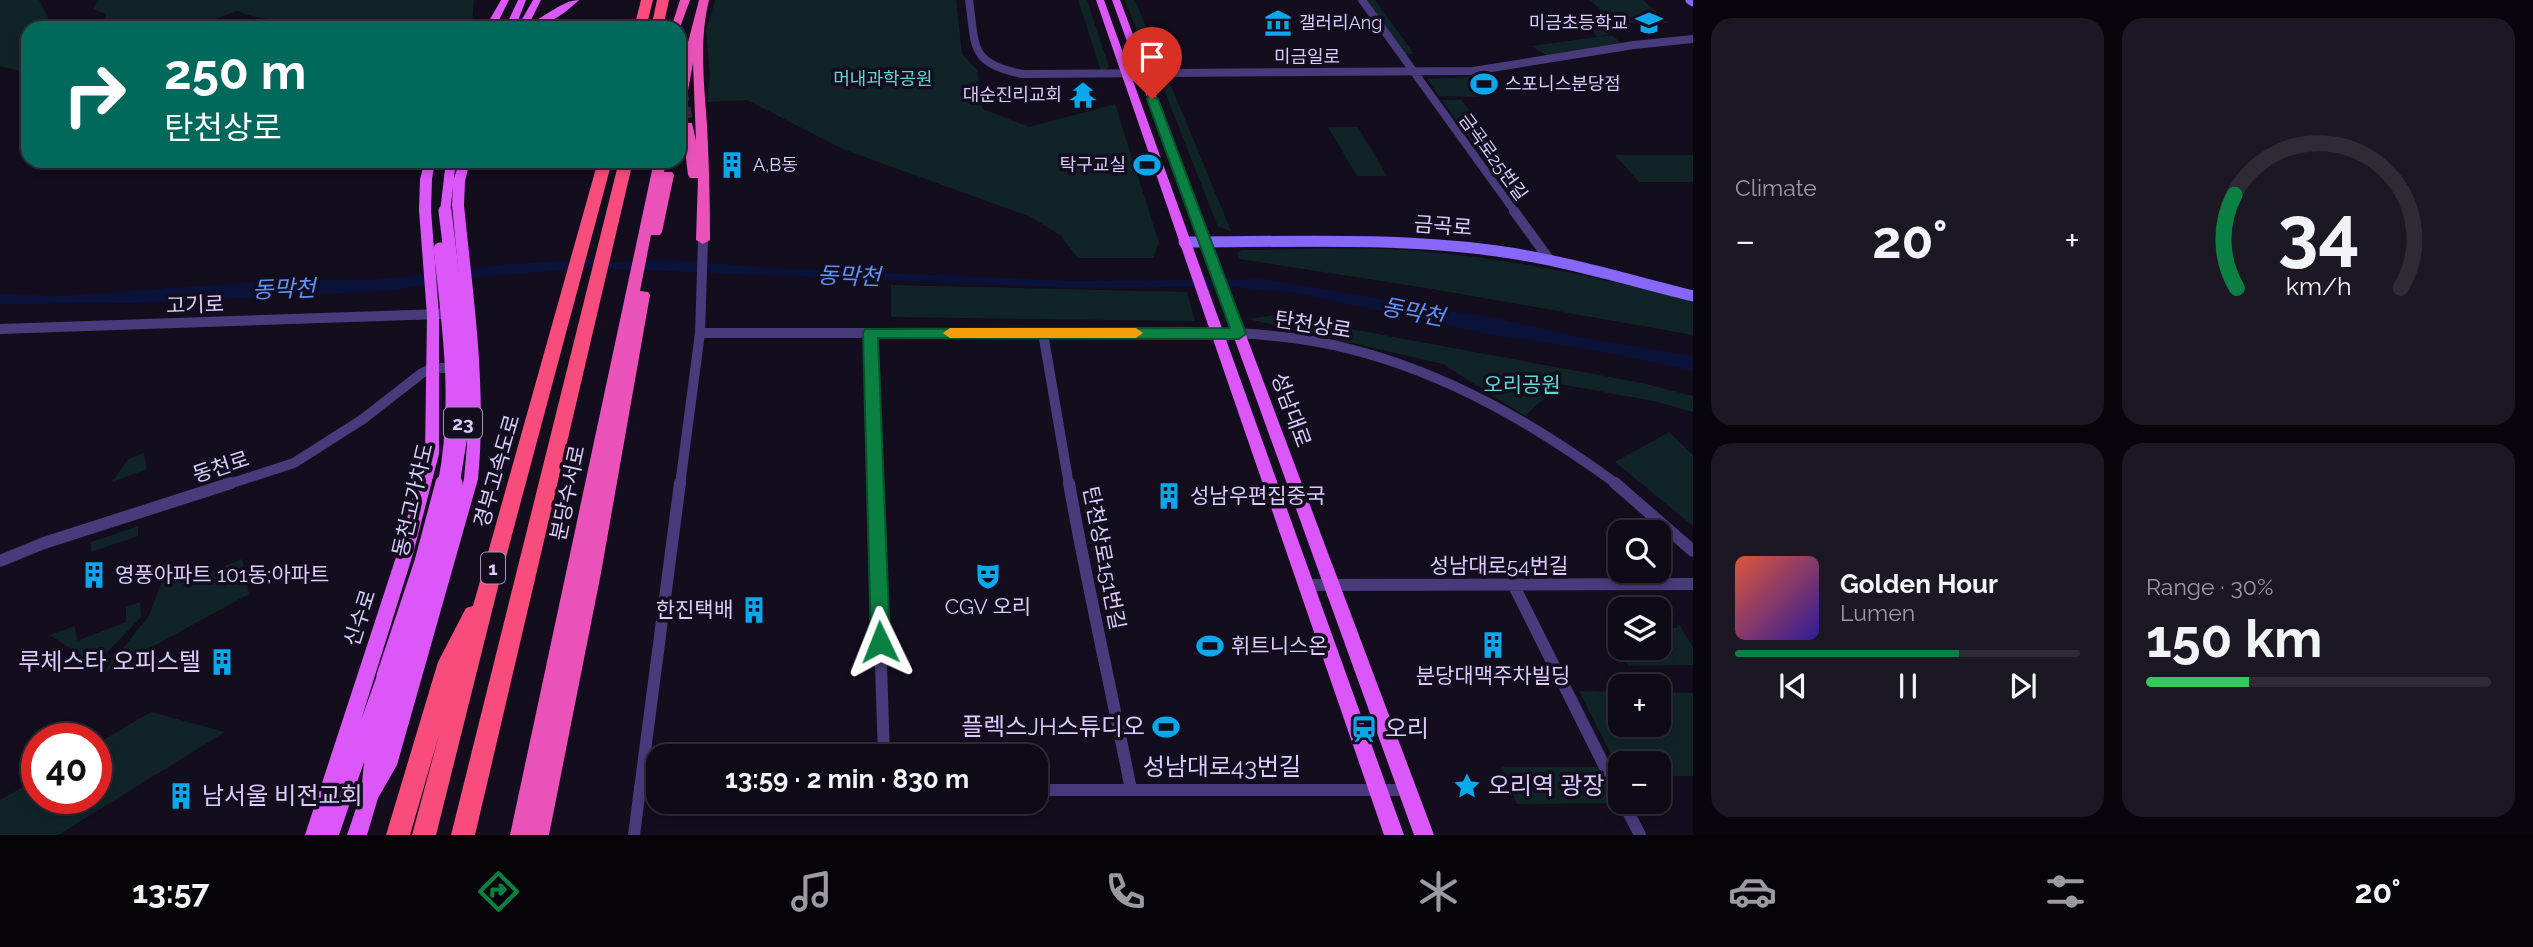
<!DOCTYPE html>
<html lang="en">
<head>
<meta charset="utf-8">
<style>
  body { margin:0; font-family:Raleway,"Noto Sans KR",sans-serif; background:#1c1823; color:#f1f3f6; height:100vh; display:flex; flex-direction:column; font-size:26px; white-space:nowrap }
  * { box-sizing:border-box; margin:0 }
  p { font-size:23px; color:#9b9aa1 }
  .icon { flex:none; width:38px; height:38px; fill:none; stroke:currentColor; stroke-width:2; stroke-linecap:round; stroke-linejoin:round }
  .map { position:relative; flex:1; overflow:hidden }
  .sheet { display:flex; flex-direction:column; gap:18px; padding:18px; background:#08060c; width:840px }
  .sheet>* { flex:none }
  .banner { position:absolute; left:21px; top:21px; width:665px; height:147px; border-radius:21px; box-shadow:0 4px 10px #0003,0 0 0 2px #2e2b35; background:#00695c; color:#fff; overflow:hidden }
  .fabs { position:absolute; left:1608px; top:520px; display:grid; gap:14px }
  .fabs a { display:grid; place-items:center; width:63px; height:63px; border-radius:14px; background:#0e0a16; box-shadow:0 4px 10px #0003,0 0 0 2px #2e2b35; font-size:35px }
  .speed { position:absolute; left:21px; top:723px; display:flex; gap:14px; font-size:35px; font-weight:700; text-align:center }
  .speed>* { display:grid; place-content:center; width:91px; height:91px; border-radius:50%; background:#0e0a16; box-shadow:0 4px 10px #0003,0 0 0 2px #2e2b35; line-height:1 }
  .speed .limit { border:10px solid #d22; background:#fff; color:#111 }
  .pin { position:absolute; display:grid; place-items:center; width:60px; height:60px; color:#fff; margin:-72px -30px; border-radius:50% 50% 50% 0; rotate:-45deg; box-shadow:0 0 7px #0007 }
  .pin .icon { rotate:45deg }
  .me { position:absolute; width:77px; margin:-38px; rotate:358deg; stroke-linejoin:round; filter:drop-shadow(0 0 5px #0008) }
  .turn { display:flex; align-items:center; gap:24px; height:147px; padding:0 28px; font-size:32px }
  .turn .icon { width:91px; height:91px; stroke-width:2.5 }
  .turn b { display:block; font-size:49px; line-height:60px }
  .big { font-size:52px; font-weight:700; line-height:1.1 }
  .sheet .tile { flex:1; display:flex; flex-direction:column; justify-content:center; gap:10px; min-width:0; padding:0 24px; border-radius:21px; background:#1c1823 }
  .sheet .dial { align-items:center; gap:0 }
  .dial svg { height:182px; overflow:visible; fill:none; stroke:#2e2b35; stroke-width:7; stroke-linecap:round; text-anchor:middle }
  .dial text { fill:#f1f3f6; stroke:none }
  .song { display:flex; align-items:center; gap:21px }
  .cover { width:84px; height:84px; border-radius:10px; background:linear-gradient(135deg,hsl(10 70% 55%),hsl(250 70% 35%)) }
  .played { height:7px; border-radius:4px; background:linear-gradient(90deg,#0b8043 65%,#2e2b35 65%) }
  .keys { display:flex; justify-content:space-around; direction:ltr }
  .heat { display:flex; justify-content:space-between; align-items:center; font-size:38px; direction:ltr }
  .charge { height:10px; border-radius:5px; background:linear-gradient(90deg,#34c759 30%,#2e2b35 0) }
  .sheet .tiles { flex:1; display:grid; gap:18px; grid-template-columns:repeat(2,1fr) }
  .trip { position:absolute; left:646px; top:744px; width:402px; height:70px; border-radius:21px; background:#0e0a16; box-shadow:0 4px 10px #0003,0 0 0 2px #2e2b35; font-weight:700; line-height:70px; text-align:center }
  .dock { display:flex; height:112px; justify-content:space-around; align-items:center; background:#060409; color:#9b9aa1 }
  .dock .icon { width:49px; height:49px }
  .dock .active { color:#0b8043 }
  .dock b { font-size:32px; color:#f1f3f6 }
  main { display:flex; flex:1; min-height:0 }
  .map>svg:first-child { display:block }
  .green { fill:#102428 }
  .water { fill:#0b1239 }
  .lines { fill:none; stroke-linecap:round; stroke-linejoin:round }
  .trunk-tunnel { stroke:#312a3f; stroke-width:11; stroke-dasharray:11 6; stroke-linecap:butt }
  .tertiary-far2 { stroke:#493a7b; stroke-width:8 }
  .tertiary-far1 { stroke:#493a7b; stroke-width:10 }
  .tertiary { stroke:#493a7b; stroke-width:12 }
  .secondary-far1 { stroke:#8767f9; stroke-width:9 }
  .secondary { stroke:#8767f9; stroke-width:11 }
  .primary { fill:#dc57f9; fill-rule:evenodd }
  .trunk { fill:#ea52ba; fill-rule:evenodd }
  .motorway { fill:#f84c7c; fill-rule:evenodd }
  .primary-bridge-far2 { stroke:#dc57f9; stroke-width:10 }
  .primary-bridge-far1 { stroke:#dc57f9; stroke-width:13 }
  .primary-bridge { stroke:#dc57f9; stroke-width:17 }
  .route { fill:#0b8043; stroke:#07532c; stroke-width:2 }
  .slow { fill:#f59e0b }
  .labels { text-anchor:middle; stroke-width:7; stroke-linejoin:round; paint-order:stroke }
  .far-poi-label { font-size:18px; fill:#dbccfd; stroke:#130d1e; text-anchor:start }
  .far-street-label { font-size:18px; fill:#dbccfd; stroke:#130d1e }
  .far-park-label { font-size:18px; fill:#5cd9d3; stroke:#130d1e }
  .shield { fill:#130d1e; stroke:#9f93ba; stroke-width:2 }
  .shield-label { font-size:19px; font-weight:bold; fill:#dbccfd }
  .street-label { font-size:21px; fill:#dbccfd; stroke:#130d1e }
  .park-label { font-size:21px; fill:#5cd9d3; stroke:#130d1e }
  .poi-label { font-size:21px; fill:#dbccfd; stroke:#130d1e; text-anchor:start }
  .water-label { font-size:23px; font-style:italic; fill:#5e92f9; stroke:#130d1e }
  .near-poi-label { font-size:24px; fill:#dbccfd; stroke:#130d1e; text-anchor:start }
  .near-street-label { font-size:24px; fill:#dbccfd; stroke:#130d1e }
</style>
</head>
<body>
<main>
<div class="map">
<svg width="1693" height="835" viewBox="0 0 1693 835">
  <rect width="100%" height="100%" fill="#130d1e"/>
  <path class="green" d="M0 0H39L53 28H28V73L0 66Z
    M97 0H474L472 23 459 28C419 28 380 20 340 19 304 18 271 25 237 11L191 28 129 25 104 28 106 14 93 9Z
    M715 0H956L962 54 977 70 983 109 1029 127 1115 104 1159 243 1153 258H1078L1061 236 1031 217 845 150 747 100 707 102 710 74 706 31Z
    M1078 0H1087L1109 67 1101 71Z
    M1125 0H1135L1162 67 1150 63Z
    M1367 0H1375L1414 54H1406Z
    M1590 0H1643L1669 23H1614Z
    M1605 26 1612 33 1598 37 1611 35 1622 43 1548 56 1531 46 1597 37 1589 27Z
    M1470 77 1485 97 1439 96 1427 79Z
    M1170 83 1231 231 1218 227 1163 87Z
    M1442 100H1462L1494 146H1475Z
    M1328 127H1358L1387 176H1357Z
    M1615 155H1693V182H1639Z
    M1242 250C1295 250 1350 246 1403 250 1501 256 1598 277 1693 301V335L1433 289 1239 259 1237 253Z
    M891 285 1187 292 1195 321 891 317Z
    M1275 315 1642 383 1693 396V412L1654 401 1559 384 1525 416 1443 364 1248 319Z
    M1669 432 1693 455V526L1615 462Z
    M144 453 147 469 112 482 128 459Z
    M138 526V536L91 552V542Z
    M242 559 249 594 102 674 149 616 161 583 204 569 205 574Z
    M140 602 141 617 95 665 50 635 75 626 77 641 126 622V607Z
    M1679 624 1693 647V665L1629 666 1607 629H1620V648H1659V628H1676Z
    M1579 691 1620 692V724H1659V692L1693 693V776H1659V763H1620V772Z
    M151 712 225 732 58 835H0V800L37 779V798H96V744Z
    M1502 767H1601L1619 803 1517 804Z"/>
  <path class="water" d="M597 259 620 262 660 259 772 268 1075 281 1262 279 1500 319 1584 338 1693 356V371L1599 351 1488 334 1301 294 1233 287 1067 288 592 268 480 277 388 291 135 303 0 304V294L57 296 273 281 382 279 510 264Z"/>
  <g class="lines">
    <path class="trunk-tunnel" d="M679 74 688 125"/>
    <path class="tertiary-far2" d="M969 0C976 47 969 64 1023 74L1473 71 1634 45 1693 39
      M1362 0 1515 212"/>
    <path class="tertiary-far1" d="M1514 211 1549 259
      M0 329 441 314
      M700 333C825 333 951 333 1076 333 1167 333 1261 326 1350 349 1449 374 1536 425 1618 485
      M870 333 875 485
      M1043 333 1069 485
      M226 485 294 463 363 419 422 373 433 368H459
      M680 485 700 333 703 240"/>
    <path class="tertiary" d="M875 483 884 756
      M1069 483C1087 586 1111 687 1131 790
      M1615 483 1693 551
      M0 561 44 543 231 483
      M1306 585 1693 584
      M1514 586 1620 797
      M640 787 658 788
      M1036 790H1407
      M1623 802 1640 835
      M634 835 680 483"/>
    <path class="secondary-far1" d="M1690 0 1693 2"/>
    <path class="secondary" d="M1184 242C1288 242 1393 237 1497 251 1563 260 1628 280 1693 296"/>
    <path class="primary" d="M501 0H509L495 28H485Z
      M518 0H526L515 28H505Z
      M533 0H541L529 24C545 17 563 0 579 0 560 18 544 28 517 28Z
      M1096 0H1104L1404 835H1384Z
      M1112 0H1120L1434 835H1414Z
      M425 161H435L432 179 431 210 439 315V454L413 554 361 720 379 670 385 668 392 673 399 669 406 673 464 479 467 445 465 342 452 205 453 181 460 161H470L465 181 464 205C473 297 487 387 478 479L397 765 378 798 367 835H347L361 794 364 762 339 835H305L397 554 425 454 427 315 419 210 420 179Z"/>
    <path class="trunk" d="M680 0H690L679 30V28H671Z
      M699 0H709C699 40 704 84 707 125 709 164 710 201 710 240L703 244 696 240 698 178H690L688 175 682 125 684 123H692L696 141 693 63 685 107 679 110V77Z
      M654 161H666L664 172H672L674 175 662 232 660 235H651L640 291 648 292 650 295 601 573 549 835H510Z"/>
    <path class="motorway" d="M641 0H653L646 28H634Z
      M657 0H669L663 28H651Z
      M598 161H612L498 587 436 835H412L439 735 410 835H386L438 662 466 608 473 606Z
      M619 161H633L475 835H451Z"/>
    <path class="primary-bridge-far2" d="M445 212 451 161"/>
    <path class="primary-bridge-far1" d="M445 211 460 335 463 423 453 485
      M440 249C449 327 460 407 444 485"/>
    <path class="primary-bridge" d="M385 676 423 562 444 483
      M399 677 450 506 454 483"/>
  </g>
  <path class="route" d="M1148 96 1158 99 1246 334 1239 339 878 338 890 642 887 648 880 650 874 648 871 642 863 333 865 329 1230 328 1147 99Z"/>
  <path class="slow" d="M950 328H1136L1143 333 1136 338H950L943 333Z"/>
  <defs>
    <symbol id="museum-bare" viewBox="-9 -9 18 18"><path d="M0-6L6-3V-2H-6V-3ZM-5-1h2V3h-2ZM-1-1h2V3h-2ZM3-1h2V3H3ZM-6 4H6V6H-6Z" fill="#09a8ec" stroke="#130d1e" stroke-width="2.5" paint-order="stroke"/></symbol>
    <symbol id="school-bare" viewBox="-9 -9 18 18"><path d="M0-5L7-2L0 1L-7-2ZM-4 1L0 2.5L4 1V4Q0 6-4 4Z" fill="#09a8ec" stroke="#130d1e" stroke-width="2.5" paint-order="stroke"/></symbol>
    <symbol id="stadium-bare" viewBox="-9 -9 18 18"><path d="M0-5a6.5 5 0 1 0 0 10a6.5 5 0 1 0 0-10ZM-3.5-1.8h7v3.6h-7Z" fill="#09a8ec" stroke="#130d1e" stroke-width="2.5" paint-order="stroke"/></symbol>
    <symbol id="temple-bare" viewBox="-9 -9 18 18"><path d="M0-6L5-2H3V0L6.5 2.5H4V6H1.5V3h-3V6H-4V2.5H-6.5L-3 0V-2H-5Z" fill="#09a8ec" stroke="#130d1e" stroke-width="2.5" paint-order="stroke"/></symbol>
    <symbol id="building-bare" viewBox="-9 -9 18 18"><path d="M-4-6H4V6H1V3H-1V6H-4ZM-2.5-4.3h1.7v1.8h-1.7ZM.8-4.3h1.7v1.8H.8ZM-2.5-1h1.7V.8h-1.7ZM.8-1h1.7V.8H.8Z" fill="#09a8ec" stroke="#130d1e" stroke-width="2.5" paint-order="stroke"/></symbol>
    <symbol id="theatre-bare" viewBox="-9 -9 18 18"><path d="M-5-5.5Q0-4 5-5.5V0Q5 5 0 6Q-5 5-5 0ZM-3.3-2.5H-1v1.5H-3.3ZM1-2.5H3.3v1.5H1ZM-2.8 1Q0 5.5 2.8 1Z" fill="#09a8ec" stroke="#130d1e" stroke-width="2.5" paint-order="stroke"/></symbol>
    <symbol id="station-bare" viewBox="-9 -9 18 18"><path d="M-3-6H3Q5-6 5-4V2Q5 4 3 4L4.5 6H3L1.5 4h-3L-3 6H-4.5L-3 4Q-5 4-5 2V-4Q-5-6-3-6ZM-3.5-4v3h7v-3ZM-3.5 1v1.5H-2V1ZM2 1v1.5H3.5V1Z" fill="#09a8ec" stroke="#130d1e" stroke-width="2.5" paint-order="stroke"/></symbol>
    <symbol id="sight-bare" viewBox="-9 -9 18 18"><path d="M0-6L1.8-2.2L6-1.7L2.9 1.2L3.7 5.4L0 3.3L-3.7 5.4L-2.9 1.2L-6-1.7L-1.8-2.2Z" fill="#09a8ec" stroke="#130d1e" stroke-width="2.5" paint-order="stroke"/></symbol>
  </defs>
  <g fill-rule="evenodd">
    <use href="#museum-bare" x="1259" y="4" width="38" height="38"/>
    <use href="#school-bare" x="1630" y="4" width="38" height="38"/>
    <use href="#stadium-bare" x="1465" y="65" width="38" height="38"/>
    <use href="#temple-bare" x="1064" y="76" width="38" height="38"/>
    <use href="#building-bare" x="713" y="146" width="38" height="38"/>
    <use href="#stadium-bare" x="1128" y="146" width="38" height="38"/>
    <use href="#building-bare" x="1150" y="477" width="38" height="38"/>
    <use href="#building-bare" x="75" y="556" width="38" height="38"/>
    <use href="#theatre-bare" x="969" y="557" width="38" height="38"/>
    <use href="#building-bare" x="735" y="591" width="38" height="38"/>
    <use href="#building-bare" x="1474" y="626" width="38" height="38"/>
    <use href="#stadium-bare" x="1191" y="627" width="38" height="38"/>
    <use href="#building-bare" x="203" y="643" width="38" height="38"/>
    <use href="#stadium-bare" x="1147" y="708" width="38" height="38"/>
    <use href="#station-bare" x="1345" y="710" width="38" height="38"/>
    <use href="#sight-bare" x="1448" y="767" width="38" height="38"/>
    <use href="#building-bare" x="162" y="777" width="38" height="38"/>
  </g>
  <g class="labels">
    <g class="far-poi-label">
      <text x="1299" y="29">갤러리Ang</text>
      <text x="1628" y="29" text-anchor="end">미금초등학교</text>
      <text x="1505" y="90">스포니스분당점</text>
      <text x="1062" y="101" text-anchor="end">대순진리교회</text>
      <text x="753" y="171">A,B동</text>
      <text x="1126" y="171" text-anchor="end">탁구교실</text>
    </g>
    <g class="far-street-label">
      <text x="1307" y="63">미금일로</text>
      <text transform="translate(1493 157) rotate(54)" y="6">금곡로25번길</text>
    </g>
    <g class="far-park-label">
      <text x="883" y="85">머내과학공원</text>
    </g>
    <g class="shield">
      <rect x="444" y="407.5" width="38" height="31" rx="5"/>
      <rect x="481" y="552.5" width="24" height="31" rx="5"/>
    </g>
    <g class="shield-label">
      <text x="463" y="430">23</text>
      <text x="493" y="575">1</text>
    </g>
    <g class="street-label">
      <text transform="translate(1443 226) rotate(4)" y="7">금곡로</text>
      <text transform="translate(195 305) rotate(-2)" y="7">고기로</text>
      <text transform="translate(1313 325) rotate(9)" y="7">탄천상로</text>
      <text transform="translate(1291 410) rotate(70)" y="7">성남대로</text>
      <text transform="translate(221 467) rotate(-18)" y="7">동천로</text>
      <text transform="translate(497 471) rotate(-74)" y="7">경부고속도로</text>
      <text transform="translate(568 493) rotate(-78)" y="7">분당수서로</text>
      <text transform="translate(413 500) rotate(-77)" y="7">동천고가차도</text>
      <text transform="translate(1104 558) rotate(79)" y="7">탄천상로151번길</text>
      <text x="1499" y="573">성남대로54번길</text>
      <text transform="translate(360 618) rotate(-72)" y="7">신수로</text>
    </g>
    <g class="park-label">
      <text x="1522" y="392">오리공원</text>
    </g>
    <g class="poi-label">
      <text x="1190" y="503">성남우편집중국</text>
      <text x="115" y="582">영풍아파트 101동;아파트</text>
      <text x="988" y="614" text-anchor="middle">CGV 오리</text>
      <text x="733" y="617" text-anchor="end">한진택배</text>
      <text x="1231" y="653">휘트니스온</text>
      <text x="1493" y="683" text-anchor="middle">분당대맥주차빌딩</text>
    </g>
    <g class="water-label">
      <text transform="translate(849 276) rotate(2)" y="8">동막천</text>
      <text transform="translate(284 289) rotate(-2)" y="8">동막천</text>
      <text transform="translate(1413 312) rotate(11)" y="8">동막천</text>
    </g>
    <g class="near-poi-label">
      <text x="201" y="670" text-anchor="end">루체스타 오피스텔</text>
      <text x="1145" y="735" text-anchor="end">플렉스JH스튜디오</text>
      <text x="1385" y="737">오리</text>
      <text x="1488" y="794">오리역 광장</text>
      <text x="202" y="804">남서울 비전교회</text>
    </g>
    <g class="near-street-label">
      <text x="1222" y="775">성남대로43번길</text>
    </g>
  </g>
</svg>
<div class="fabs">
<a><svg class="icon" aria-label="search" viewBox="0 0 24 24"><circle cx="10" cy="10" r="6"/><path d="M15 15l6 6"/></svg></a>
<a><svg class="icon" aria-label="layers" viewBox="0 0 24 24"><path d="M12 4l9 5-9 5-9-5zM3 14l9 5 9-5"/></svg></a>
<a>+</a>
<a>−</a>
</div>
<div class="speed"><div class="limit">40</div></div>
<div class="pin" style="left:1152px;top:99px;background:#d93025"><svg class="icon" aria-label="arrive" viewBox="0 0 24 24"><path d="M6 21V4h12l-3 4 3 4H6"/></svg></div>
<svg class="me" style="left:880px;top:642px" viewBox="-20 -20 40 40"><path d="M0-17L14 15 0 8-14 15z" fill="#0b8043" stroke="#fff" stroke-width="4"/></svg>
<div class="trip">13:59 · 2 min · 830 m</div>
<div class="banner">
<div class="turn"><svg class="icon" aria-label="right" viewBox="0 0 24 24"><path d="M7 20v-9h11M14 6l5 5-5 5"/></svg><div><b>250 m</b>탄천상로</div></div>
</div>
</div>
<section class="sheet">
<div class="tiles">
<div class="tile"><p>Climate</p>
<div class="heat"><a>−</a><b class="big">20°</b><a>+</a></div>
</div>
<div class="tile dial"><svg viewBox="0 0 100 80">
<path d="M14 69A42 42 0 1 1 86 69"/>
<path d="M14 69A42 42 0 0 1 13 28" stroke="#0b8043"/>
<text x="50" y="56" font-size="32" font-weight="700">34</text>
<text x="50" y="72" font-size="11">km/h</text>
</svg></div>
<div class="tile">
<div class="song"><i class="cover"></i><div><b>Golden Hour</b><p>Lumen</p></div></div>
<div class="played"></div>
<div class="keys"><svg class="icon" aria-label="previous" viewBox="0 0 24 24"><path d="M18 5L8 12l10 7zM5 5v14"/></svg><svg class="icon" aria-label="pause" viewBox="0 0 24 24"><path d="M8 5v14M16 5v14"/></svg><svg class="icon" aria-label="next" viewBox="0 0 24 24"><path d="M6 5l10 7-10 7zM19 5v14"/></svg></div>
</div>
<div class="tile"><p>Range · 30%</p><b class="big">150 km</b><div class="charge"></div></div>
</div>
</section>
</main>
<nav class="dock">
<b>13:57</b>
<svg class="icon active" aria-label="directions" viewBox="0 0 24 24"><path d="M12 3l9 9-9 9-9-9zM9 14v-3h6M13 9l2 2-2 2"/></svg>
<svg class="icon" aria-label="music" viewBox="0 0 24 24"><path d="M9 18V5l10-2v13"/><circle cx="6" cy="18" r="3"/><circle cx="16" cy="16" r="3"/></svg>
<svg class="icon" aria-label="phone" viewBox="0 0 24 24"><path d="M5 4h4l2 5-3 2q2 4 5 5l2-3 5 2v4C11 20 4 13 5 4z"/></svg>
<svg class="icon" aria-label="climate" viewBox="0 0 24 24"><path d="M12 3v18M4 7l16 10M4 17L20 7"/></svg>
<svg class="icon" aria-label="car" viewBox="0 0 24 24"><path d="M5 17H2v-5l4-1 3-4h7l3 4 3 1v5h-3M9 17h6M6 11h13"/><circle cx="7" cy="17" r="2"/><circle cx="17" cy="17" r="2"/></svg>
<svg class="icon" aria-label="filters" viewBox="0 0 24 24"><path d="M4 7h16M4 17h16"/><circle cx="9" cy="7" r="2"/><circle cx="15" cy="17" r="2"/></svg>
<b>20°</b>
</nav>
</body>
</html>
